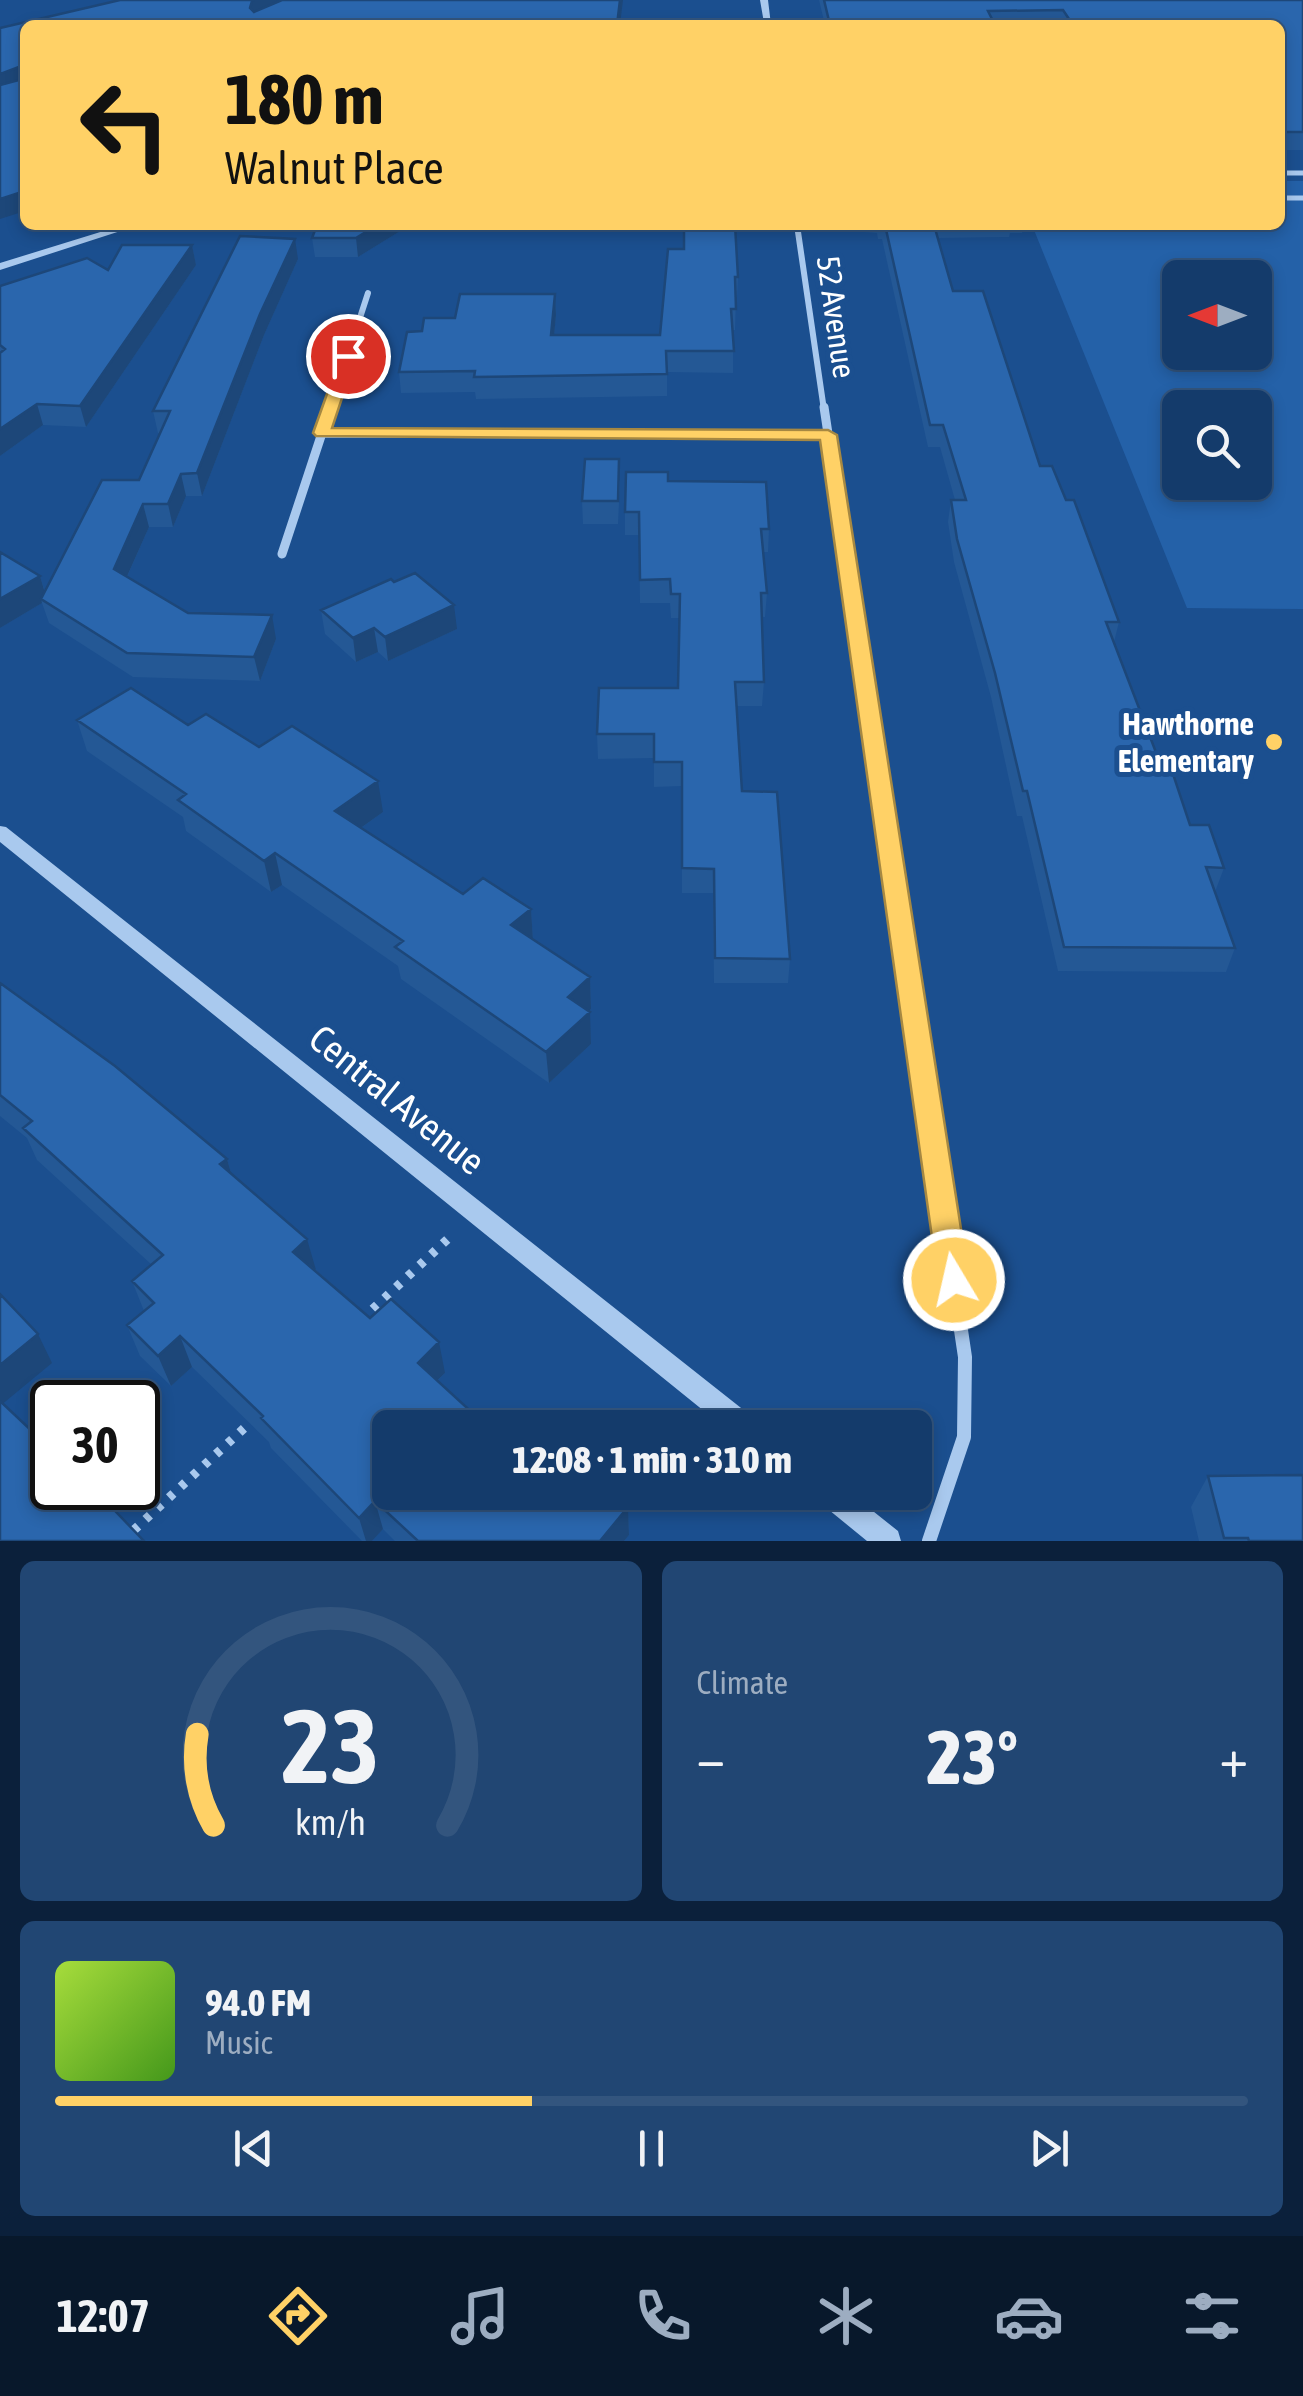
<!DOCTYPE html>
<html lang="en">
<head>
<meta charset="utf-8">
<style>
  body { margin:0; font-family:"Asap Condensed",sans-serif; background:#214673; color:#f1f3f6; height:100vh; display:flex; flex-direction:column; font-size:38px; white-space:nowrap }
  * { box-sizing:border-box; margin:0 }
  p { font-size:32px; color:#9dadc1 }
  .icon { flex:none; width:55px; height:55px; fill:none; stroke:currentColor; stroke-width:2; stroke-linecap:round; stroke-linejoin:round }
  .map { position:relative; height:1541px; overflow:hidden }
  .details { display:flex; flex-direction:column; gap:20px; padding:20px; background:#0b203b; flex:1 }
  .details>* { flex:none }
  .hud { position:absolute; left:20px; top:20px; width:1265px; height:210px; border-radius:15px; box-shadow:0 5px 15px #0003,0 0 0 2px #33557e; background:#ffd166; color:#111; overflow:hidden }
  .needle { width:65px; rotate:270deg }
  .buttons { position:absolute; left:1162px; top:260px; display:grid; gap:20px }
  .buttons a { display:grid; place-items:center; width:110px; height:110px; border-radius:15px; background:#143b6b; box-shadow:0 5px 15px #0003,0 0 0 2px #33557e; font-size:50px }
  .speed { position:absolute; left:30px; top:1380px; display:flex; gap:20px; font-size:50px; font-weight:700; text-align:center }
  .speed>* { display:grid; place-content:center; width:130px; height:130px; border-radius:50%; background:#143b6b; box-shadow:0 5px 15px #0003,0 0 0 2px #33557e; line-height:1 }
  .speed .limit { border:5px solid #111; border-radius:15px; background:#fff; color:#111 }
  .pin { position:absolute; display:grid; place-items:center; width:85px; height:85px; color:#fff; margin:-42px; border:5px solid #fff; border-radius:50%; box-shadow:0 2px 10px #0007 }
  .me { position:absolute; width:110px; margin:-55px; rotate:351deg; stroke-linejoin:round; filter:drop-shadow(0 0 8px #0008) }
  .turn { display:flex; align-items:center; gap:35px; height:210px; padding:0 40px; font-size:45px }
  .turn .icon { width:130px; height:130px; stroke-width:2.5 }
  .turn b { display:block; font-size:70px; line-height:85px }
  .big { font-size:75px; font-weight:800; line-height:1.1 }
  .details .widget { flex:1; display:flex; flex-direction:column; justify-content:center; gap:15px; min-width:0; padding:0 35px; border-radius:15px; background:#214673 }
  .details .dial { align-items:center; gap:0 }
  .dial svg { height:260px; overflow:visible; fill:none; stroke:#33557e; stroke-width:7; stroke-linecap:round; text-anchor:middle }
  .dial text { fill:#f1f3f6; stroke:none }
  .song { display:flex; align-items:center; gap:30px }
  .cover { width:120px; height:120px; border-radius:15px; background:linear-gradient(135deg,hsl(80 70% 55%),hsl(100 70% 35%)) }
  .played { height:10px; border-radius:5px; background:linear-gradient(90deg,#ffd166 40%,#33557e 40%) }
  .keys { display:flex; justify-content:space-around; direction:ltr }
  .heat { display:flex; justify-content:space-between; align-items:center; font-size:55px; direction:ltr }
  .details .tiles { flex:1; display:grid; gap:20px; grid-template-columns:1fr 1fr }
  .widget:last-child { grid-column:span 2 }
  .trip { position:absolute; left:372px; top:1410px; width:560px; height:100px; border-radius:15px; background:#143b6b; box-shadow:0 5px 15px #0003,0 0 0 2px #33557e; font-weight:800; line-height:100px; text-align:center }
  .tabs { display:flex; height:160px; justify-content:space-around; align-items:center; background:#08182b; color:#9dadc1 }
  .tabs .icon { width:70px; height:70px }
  .tabs .current { color:#ffd166 }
  .tabs b { font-size:45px; color:#f1f3f6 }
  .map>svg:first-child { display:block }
  .green { fill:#2461a8; fill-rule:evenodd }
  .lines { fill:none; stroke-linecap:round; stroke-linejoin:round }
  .path { stroke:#a9c9ee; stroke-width:9; stroke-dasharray:6 10; stroke-linecap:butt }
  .service { stroke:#a9c9ee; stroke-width:5 }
  .minor-far4 { stroke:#a9c9ee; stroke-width:5 }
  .minor-far3 { stroke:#a9c9ee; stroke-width:6 }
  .minor-far2 { stroke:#a9c9ee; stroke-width:9 }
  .minor-far1 { stroke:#a9c9ee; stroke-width:11 }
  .minor { stroke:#a9c9ee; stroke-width:14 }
  .tertiary { fill:#a9c9ee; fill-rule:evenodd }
  .wall { fill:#245895 }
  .shaded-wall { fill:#1d4779 }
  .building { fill:#2a66ad; stroke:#1d4779; stroke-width:2.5 }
  .route { fill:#ffd166; stroke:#a68842; stroke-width:2.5 }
  .poi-dot { fill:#ffd166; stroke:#1b4f8f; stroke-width:4 }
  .labels { text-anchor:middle; stroke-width:10; stroke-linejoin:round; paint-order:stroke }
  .street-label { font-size:32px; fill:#fff; stroke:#1b4f8f }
  .poi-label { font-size:32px; font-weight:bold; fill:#fff; stroke:#1b4f8f; text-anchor:end }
  .near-street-label { font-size:38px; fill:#fff; stroke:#1b4f8f }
</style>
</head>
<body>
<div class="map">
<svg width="1303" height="1541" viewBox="0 0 1303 1541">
  <rect width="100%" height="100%" fill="#1b4f8f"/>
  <path class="green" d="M1280 181H1303V609L1187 608 1032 225H1280ZM1180 278H1255V352H1180ZM1180 408H1255V482H1180Z"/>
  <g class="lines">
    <path class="path" d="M361 1320 451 1236
      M122 1541 253 1420"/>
    <path class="service" d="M1280 198H1303"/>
    <path class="minor-far4" d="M1280 173H1303"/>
    <path class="minor-far3" d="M797 225 824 410
      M330 410 368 293"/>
    <path class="minor-far2" d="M330 407 322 433 828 435
      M824 407 868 701
      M282 554 322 433"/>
    <path class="minor-far1" d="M867 698 923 1071"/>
    <path class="minor" d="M922 1069 965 1357 964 1437 929 1541"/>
    <path class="tertiary" d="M760 0H768L771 25H761L764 23Z
      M123 225H139L0 270V263Z
      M0 826 6 827 755 1419 759 1428H725L0 842Z
      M814 1492H849L898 1531 901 1541H867L818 1501Z"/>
  </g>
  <path class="wall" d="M819 0H1303V150H1280V25H825Z
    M317 225H410L358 257H315L312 238Z
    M862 225H1024L1022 233H1010L1009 237 937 238 953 291 1040 466 1066 500 1119 622 1114 642 1157 755 1190 825 1224 868 1215 892 1235 948 1226 972 1058 971 1022 816H1017L991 697 954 562 948 522 951 500H955L940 447H928L882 239H878L877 233 864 232Z
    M192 245 196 265 86 427 43 425 0 456V286L108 270Z
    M684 249 738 277 737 297H736L735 330H733V373L667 372V396L476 399 475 392 401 393 399 372 422 331 455 318 555 294 556 315 554 335H660Z
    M298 259 264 335 202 496H186L173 527H149L127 577 188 613 276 639 260 681 133 677 49 623 42 603 0 628V552L40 576 45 592 139 480 160 433H158L153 411Z
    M620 481 618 524H583L582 501Z
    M668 481 769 529 768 552H763L767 593 765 617H762L764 682 762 706H736L742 791 790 959 788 983H714L713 893H682V786L654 787V758L598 759 597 734 678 688 679 618H671L670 603H640L639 535H625V512Z
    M321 610 457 629 388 661 378 652 356 662 325 634Z
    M77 720 188 725 259 747 383 812 361 828 463 894 531 909 533 940 590 977 591 1009 589 1011 591 1044 549 1083 401 979 398 966 282 885 271 892 186 831 183 817 87 751Z
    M0 983 227 1159 231 1173 316 1270 370 1318 445 1373 390 1428 628 1507 629 1535 624 1541H395L383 1529 372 1541H362L271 1448 269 1442 192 1367 171 1386 140 1356 127 1325 144 1311 132 1281 152 1265 37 1160 27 1138 0 1116Z
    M1208 1476 1303 1541H1199L1191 1507Z"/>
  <path class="shaded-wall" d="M254 0H290L254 17 250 8 252 1Z
    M620 0H623L620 25H617Z
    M19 67 23 84 0 92V74Z
    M25 191V211L0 219V199Z
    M377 225H410L358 257 356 238Z
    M295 239 298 259 264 335 202 496 197 473 260 314Z
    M192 245 196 265 86 427 80 406Z
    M555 294 556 315 552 357 551 335Z
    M37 404 43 425 0 456V429Z
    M181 474 186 496 173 527 168 504Z
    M143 504 149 527 120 592 114 569Z
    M40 576 47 600 41 599 42 603 0 628V599Z
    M454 605 457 629 388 661 385 637Z
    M272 615 276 639 260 681 254 657Z
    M374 628 378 652 356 662 353 638Z
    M378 781 383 812 341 842 335 811Z
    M275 853 282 885 271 892 264 861Z
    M531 909 533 941 511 925Z
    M590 977 591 1009 570 1029 568 997Z
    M590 1012 591 1044 549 1083 546 1052Z
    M227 1159 236 1191 220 1164Z
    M307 1239 316 1270 293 1252Z
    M38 1334 52 1363 0 1406V1365Z
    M180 1336 192 1367 171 1386 158 1356Z
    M439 1342 445 1373 424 1393 418 1363Z
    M375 1501 383 1529 372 1541H366L359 1518Z
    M628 1507 629 1535 624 1541H600Z"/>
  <path class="building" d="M120 0H254L252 1 250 8 254 12 282 0H620L617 25H25V71L19 67 0 74V28Z
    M824 0H1303V132H1280V25H1073L1063 10 988 11 995 25H830Z
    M25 76V191L0 199V85L23 79Z
    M317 225H377L356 238H312Z
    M684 225H735L738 277H735L736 309H731L734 351H666L667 374 474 377 475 371 399 372 407 332 422 331 424 318H455L460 294H555L551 335H660L668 249H684Z
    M885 225H934L953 291H983L1040 466H1052L1066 500H1074L1119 622H1106L1157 755 1167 756 1190 825H1209L1224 868 1206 867 1235 948 1064 947 1027 791H1023L995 673 957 539 951 500H966L943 425H930Z
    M240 236 295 239 260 314 197 473 181 474 168 504H143L114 569 188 613 272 615 254 657 127 653 41 599 102 480H139L170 411H153Z
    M122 245H192L80 406 37 404 0 429V353L5 349 0 345V286L87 258 108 270Z
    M585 459H619L618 501H582Z
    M626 472H668V481L766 482 769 529H761L767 593H761L764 682H735L742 791 777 792 790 959 715 958 714 869 682 868V762H654V734H597L599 688H678L680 594H671L670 579 640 580 639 512H625Z
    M0 552 40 576 0 599Z
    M415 573 454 605 385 637 374 628 353 638 321 610 391 579 394 582Z
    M131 688 188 725 206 714 259 747 292 726 378 781 335 811 463 894 483 878 531 909 511 925 590 977 568 997 590 1012 546 1052 395 947 403 941 275 853 264 861 178 800 186 794 77 720Z
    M0 983 115 1066 227 1159 220 1164 307 1239 293 1252 370 1318 391 1299 439 1342 418 1363 489 1428H390V1492H611L628 1507 600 1541H418L375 1501 359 1518 261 1418 263 1416 180 1336 158 1356 127 1325 154 1303 132 1281 163 1255 23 1128 32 1121 0 1095Z
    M0 1294 38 1334 0 1365Z
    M0 1401 52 1450V1488H93L144 1541H0Z
    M1303 1475V1541H1249L1248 1538H1224L1208 1476Z"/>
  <path class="route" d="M342 352 356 356 332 428 828 430 837 435 969 1280 964 1290 954 1294 943 1290 938 1280 820 440 316 436 313 433Z"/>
  <circle class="poi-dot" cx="1274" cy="742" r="10"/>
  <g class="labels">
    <g class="street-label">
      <text transform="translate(836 317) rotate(82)" y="11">52 Avenue</text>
    </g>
    <g class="poi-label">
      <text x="1254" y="735">Hawthorne<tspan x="1254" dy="37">Elementary</tspan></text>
    </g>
    <g class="near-street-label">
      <text transform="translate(397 1100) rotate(39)" y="13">Central Avenue</text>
    </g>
  </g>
</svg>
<div class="buttons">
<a><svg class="needle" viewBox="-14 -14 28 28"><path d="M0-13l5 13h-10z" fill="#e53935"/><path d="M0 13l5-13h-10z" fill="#9dadc1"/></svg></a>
<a><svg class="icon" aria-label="search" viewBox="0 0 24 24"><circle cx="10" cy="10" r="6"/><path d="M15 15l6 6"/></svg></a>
</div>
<div class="speed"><div class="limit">30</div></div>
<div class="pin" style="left:348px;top:356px;background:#d93025"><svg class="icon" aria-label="arrive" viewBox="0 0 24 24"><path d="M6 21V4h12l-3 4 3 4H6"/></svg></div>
<svg class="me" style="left:954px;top:1280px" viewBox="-20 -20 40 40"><circle r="17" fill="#ffd166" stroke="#fff" stroke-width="3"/><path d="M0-11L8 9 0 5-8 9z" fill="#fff"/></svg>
<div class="trip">12:08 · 1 min · 310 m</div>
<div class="hud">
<div class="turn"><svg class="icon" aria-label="left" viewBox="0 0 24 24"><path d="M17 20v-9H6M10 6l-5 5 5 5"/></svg><div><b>180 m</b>Walnut Place</div></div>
</div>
</div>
<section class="details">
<div class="tiles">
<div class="widget dial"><svg viewBox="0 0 100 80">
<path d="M14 69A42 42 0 1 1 86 69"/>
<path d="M14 69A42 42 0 0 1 9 41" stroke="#ffd166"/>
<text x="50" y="56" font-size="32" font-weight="700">23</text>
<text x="50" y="72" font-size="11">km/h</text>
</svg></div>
<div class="widget"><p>Climate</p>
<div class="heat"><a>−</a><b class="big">23°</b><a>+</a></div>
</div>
<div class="widget">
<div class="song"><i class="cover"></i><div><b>94.0 FM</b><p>Music</p></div></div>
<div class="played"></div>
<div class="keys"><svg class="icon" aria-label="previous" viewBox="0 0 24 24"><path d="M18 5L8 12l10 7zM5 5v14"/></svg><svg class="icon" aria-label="pause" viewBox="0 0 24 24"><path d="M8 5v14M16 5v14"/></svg><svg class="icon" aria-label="next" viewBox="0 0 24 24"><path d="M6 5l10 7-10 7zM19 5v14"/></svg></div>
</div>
</div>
</section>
<nav class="tabs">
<b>12:07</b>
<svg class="icon current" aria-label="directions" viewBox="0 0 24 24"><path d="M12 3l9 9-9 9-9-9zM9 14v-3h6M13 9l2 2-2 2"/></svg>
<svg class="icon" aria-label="music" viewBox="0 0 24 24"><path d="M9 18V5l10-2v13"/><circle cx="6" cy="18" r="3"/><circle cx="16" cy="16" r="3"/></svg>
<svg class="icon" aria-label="phone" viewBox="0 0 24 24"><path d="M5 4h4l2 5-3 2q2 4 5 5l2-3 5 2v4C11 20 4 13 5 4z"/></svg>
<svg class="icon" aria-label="climate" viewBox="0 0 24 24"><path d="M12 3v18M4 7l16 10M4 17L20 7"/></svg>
<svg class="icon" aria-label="car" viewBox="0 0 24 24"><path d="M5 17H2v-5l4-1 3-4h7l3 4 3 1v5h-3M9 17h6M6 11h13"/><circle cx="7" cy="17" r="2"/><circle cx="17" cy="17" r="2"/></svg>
<svg class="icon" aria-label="filters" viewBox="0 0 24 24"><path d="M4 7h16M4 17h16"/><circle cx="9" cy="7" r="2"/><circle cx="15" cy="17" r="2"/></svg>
</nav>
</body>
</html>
